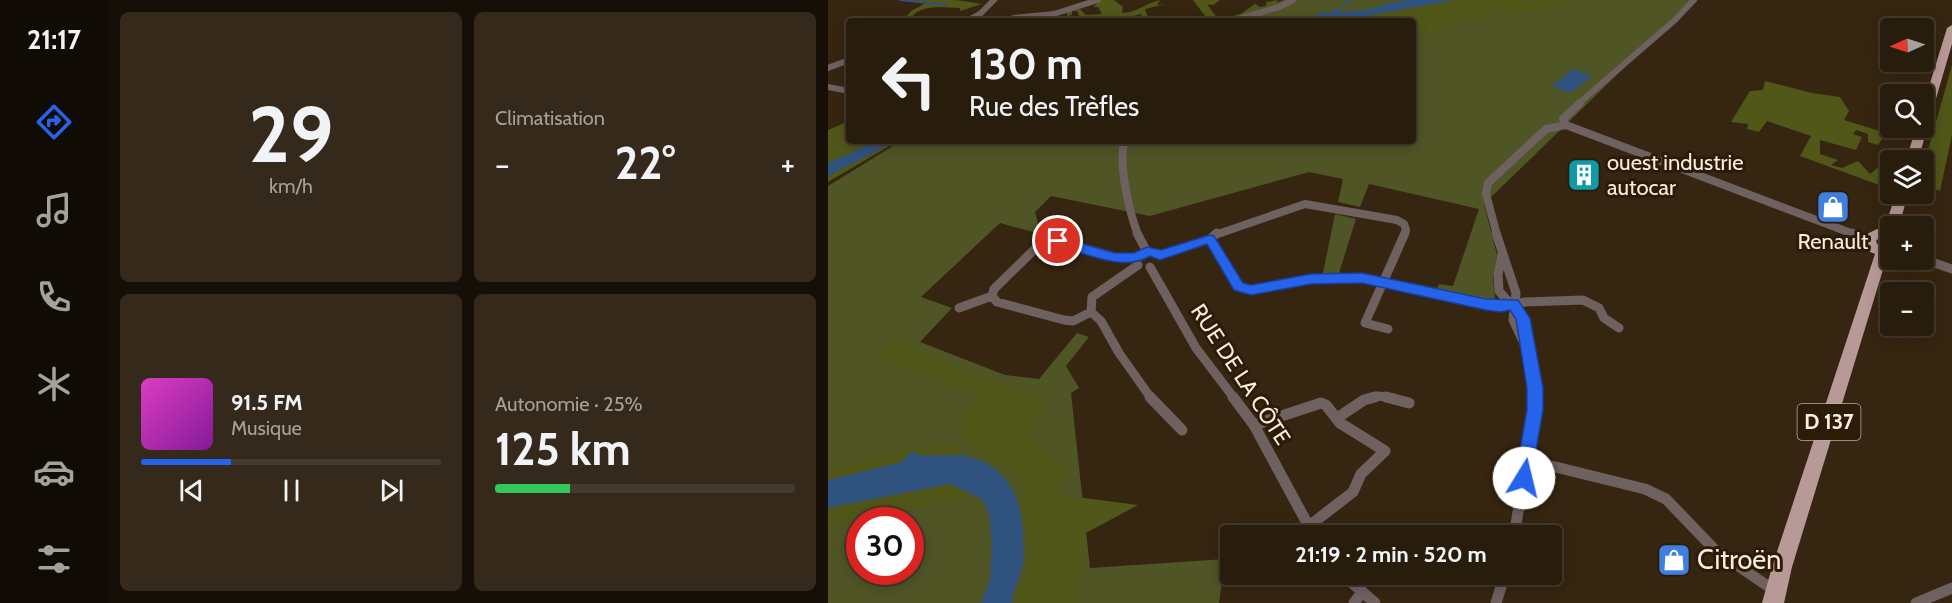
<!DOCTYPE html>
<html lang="fr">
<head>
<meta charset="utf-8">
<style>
  body { margin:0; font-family:Cabin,sans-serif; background:#34291a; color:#f1f3f6; height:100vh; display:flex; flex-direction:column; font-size:22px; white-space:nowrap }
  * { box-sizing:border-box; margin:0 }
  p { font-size:20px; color:#a5a19d }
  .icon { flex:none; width:33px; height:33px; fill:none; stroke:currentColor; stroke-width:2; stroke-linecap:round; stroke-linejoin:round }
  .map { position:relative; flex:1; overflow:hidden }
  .details { display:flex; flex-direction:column; gap:12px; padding:12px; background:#160f07; width:720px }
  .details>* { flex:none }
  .hud { position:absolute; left:18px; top:18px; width:570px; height:126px; border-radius:6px; box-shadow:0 3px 15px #0003,0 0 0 2px #443a2d; background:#281c0c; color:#f1f3f6; overflow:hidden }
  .needle { width:39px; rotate:267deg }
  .fabs { position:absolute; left:1052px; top:18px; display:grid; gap:12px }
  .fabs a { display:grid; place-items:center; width:54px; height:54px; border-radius:6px; background:#281c0c; box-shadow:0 3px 15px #0003,0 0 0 2px #443a2d; font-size:30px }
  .speed { position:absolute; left:18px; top:507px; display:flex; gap:12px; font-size:30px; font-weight:700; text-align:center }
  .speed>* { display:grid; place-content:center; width:78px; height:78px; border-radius:50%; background:#281c0c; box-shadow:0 3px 15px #0003,0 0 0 2px #443a2d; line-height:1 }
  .speed .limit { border:9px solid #d22; background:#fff; color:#111 }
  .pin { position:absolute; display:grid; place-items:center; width:51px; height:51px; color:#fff; margin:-26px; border:3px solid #fff; border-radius:50%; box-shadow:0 2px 6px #0007 }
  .me { position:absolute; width:66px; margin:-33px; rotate:9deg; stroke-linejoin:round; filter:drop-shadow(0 0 4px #0008) }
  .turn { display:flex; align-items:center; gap:21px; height:126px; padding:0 24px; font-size:27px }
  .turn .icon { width:78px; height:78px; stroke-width:2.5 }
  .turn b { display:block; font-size:42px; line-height:51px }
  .big { font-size:45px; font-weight:700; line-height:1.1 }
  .details .widget { flex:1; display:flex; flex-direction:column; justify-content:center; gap:9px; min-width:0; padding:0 21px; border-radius:9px; background:#34291a }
  .details .dial { align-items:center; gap:0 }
  .dial b { font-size:78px; line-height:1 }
  .song { display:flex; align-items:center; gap:18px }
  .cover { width:72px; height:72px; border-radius:9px; background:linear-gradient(135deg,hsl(310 70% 55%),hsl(290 70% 35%)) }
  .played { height:6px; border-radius:3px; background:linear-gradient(90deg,#2563eb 30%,#443a2d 30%) }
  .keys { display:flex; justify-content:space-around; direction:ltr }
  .heat { display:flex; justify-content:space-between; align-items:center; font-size:33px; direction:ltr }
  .charge { height:9px; border-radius:4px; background:linear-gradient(90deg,#34c759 25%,#443a2d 0) }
  .details .tiles { flex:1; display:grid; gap:12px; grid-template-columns:repeat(2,1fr) }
  .trip { position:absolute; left:392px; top:525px; width:342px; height:60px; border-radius:6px; background:#281c0c; box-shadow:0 3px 15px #0003,0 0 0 2px #443a2d; font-weight:700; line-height:60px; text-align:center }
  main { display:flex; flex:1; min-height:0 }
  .dock { display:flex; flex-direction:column; width:108px; justify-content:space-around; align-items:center; background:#100b05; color:#a5a19d }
  .dock .icon { width:42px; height:42px }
  .dock .active { color:#2563eb }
  .dock b { font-size:27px; color:#f1f3f6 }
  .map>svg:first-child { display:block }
  .green { fill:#4f5525; fill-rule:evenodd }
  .forest { fill:#515718 }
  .water { fill:#30527e }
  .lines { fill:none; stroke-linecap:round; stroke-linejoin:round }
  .stream { stroke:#30527e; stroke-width:2 }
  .street-far3 { stroke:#706161; stroke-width:6 }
  .street-far2 { stroke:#706161; stroke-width:8 }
  .street-far1 { stroke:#706161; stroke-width:9 }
  .street { stroke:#706161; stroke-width:11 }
  .primary { fill:#b79998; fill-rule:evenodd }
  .route { fill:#2563eb; stroke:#184099; stroke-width:1.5 }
  .labels { text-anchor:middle; stroke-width:6; stroke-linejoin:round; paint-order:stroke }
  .shield { fill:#2c1b06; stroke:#bcae9f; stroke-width:1.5 }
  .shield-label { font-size:21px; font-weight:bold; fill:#f9ede0 }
  .poi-label { font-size:22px; fill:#f9ede0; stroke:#2c1b06; text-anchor:start }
  .street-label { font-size:22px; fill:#f9ede0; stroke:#2c1b06 }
  .near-poi-label { font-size:27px; fill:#f9ede0; stroke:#2c1b06; text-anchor:start }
</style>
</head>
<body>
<main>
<nav class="dock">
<b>21:17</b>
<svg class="icon active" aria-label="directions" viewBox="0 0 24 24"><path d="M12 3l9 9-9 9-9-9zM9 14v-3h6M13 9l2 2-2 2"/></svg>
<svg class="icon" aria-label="music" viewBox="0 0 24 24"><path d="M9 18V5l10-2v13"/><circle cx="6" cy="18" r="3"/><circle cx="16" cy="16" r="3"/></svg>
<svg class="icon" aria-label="phone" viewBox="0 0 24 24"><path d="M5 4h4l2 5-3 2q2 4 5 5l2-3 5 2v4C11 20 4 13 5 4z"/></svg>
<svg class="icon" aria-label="climate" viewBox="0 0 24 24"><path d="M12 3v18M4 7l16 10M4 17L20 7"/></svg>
<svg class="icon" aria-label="car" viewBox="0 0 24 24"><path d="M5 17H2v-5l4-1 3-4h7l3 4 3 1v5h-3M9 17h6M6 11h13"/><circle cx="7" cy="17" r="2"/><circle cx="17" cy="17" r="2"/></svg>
<svg class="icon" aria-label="filters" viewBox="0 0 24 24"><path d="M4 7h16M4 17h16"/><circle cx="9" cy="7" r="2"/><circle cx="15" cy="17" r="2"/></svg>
</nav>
<section class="details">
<div class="tiles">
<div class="widget dial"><b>29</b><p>km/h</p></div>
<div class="widget"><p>Climatisation</p>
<div class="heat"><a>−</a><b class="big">22°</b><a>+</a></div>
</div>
<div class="widget">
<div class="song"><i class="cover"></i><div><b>91.5 FM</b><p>Musique</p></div></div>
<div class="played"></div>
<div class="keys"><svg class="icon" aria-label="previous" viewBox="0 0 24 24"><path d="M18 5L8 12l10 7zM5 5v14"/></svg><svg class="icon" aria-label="pause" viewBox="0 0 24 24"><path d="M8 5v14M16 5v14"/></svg><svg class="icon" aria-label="next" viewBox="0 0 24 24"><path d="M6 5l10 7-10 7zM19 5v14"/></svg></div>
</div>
<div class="widget"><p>Autonomie · 25%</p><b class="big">125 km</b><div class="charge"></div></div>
</div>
</section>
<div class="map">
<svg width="1124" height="603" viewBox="0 0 1124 603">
  <rect width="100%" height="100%" fill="#362510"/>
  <path class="green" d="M456 0H866L656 204 669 255 665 279 667 298 659 301 608 290 611 284 625 286 651 209 541 184 532 207 510 202 515 179 481 172 322 216 223 196 207 212 211 227 205 232 172 223 93 297 124 308 92 342 177 375 211 379 249 333 261 337 238 366 251 388 243 393 262 568 397 559 391 603H0V186L73 141H585V21H390ZM32 520H82V572H32Z
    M507 214 528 219 511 273H495Z"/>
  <path class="forest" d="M73 0H128L154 4 132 11V8C115 8 90 3 81 21H75L83 11 98 3Z
    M273 0H286L295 7 294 13C308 13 318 3 332 0L329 5 337 4 317 9 321 21H314L313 14C302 16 296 21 285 21L290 17C281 16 263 18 252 18L249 11H244V15L239 16V12L252 9 258 15 274 14 270 7H265Z
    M365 0H392L385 5 379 4 389 18 411 15 427 4 432 7 439 6 438 2 450 0C439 15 399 21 381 21Z
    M635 0H745L725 8 681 15 668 8 654 12 666 18C637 15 612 29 585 39V21H502L559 12 569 13 585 7Z
    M1124 65V135L1112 191 1095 186V168Z
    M937 81 984 93 1012 97 1021 111 1016 120 1058 133 1050 145 1040 142V134L1028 130 1025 134 1034 137 1028 150 992 140V154L1010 160 1003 165 1014 168 1030 161 1042 174 1059 160 1062 161V189L972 156 983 136 939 121 931 132 919 129 920 124 903 122 922 91 935 90Z
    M21 121V141H70L0 182V130Z
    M66 338 142 374 220 400 202 439 242 469 225 494 310 505 256 534 251 603H188L202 554 191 478 128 435 149 396 45 356Z
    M130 444 136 498 0 528V470L80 448Z"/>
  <path class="water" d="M584 0H626L511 21H471L488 16 489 13H502L506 9 512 10 509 13 544 9 561 3Z
    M745 69 764 76 743 93 724 86Z
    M48 141H68L0 176V163Z
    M84 451H87V454C105 458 124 452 142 457 182 469 195 501 195 540 195 547 196 556 195 563 193 577 185 589 183 603H153L162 580 164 544 161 514 154 499 122 484 0 508V480L74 462Z"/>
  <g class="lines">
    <path class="stream" d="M72 0 119 5
      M508 11 523 0"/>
    <path class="street-far3" d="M226 14 270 0
      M186 18 226 14 227 21
      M139 21 152 14 166 0
      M404 21 451 7 465 0
      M0 68 21 60
      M0 87 21 91
      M750 104 847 20 866 0"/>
    <path class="street-far2" d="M738 125 1028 235
      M297 141C289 162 302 214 310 235
      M387 235 477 204 569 220 576 224 578 230 576 235
      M669 235 658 194 660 183 718 129 738 125 735 119 752 103"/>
    <path class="street-far1" d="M309 233 319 252
      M668 233 688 293 685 320 696 343 705 372
      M1024 233 1040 239
      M382 239 411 287 423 290 483 279 535 278 673 306 697 302 755 300 771 308 776 318 791 328
      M674 254 670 275 671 291 693 316 701 343
      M332 255 382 239 389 233
      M1095 259 1124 269
      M310 265 264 297 263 312 273 321 291 353 323 398
      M322 267 368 348 406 398
      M131 308 164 296
      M263 312 245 321 236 320 169 302 164 296 166 289 209 247 218 242 230 241 287 257 308 258
      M560 329 537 323 577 233
      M705 369 706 398
      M541 398 550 396 565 398"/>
    <path class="street" d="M322 397 354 430
      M405 397 426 425 486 536
      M558 397 581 403
      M509 418 536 400 547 397
      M426 425 493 403 498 405 512 423 557 451 533 474 525 492 481 526
      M699 460 817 489 838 499 887 550 947 591
      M686 536 707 410 706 397
      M514 574 547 603
      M526 603 534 592
      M668 603 677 574
      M1088 603 1124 588"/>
    <path class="primary" d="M1124 25V44L1090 160H1078L1088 128H1095V106L1119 28Z
      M1068 194H1080L1071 226H1062V230L1057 226Z
      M1049 229 1062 233V243L1050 239 1048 241 1050 245 1062 249V259L1058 260 964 567 956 603H934L944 567 1047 254 1040 251 1033 239 1035 236Z"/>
  </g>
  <path class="route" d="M382 235 386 236 415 283 423 285 483 274 534 273 658 299 690 300 702 318 715 388V410L702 484 696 486 690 484 687 478 699 410V388L688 319 682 310 673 312 658 310 534 283 483 284 423 295 406 290 379 244 332 260 322 256C295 273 254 252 226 244L224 241 230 237 287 253H306L319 247 333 250Z"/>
  <defs>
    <symbol id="building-square" viewBox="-11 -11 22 22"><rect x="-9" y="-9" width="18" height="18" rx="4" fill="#0f9aa8" stroke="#2c1b06"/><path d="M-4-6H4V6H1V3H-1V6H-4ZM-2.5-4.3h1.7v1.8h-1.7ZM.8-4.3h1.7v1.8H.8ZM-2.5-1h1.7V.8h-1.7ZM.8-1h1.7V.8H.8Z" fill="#fff"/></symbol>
    <symbol id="shop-square" viewBox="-11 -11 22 22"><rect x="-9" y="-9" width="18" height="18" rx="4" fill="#3f7fe0" stroke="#2c1b06"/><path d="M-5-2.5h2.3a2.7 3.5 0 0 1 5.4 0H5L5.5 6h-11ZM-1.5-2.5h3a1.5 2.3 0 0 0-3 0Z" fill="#fff"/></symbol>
  </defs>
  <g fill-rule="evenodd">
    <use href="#building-square" x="737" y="156" width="38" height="38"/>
    <use href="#shop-square" x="986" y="188" width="38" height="38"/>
    <use href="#shop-square" x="827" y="541" width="38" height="38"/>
  </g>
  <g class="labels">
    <rect class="shield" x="969.5" y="404" width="63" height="36" rx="4.5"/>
    <g class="shield-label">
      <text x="1001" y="429">D 137</text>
    </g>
    <g class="poi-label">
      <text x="779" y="170">ouest industrie<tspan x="779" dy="25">autocar</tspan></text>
      <text x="1005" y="249" text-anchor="middle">Renault</text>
    </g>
    <g class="street-label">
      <text transform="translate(413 374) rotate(57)" y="8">RUE DE LA CÔTE</text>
    </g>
    <g class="near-poi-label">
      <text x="869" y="569">Citroën</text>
    </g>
  </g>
</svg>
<div class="fabs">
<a><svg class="needle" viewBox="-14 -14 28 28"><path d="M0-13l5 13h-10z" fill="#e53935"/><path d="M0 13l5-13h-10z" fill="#a5a19d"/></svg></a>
<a><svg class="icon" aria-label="search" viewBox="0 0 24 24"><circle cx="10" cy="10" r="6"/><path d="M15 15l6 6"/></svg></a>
<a><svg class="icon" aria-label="layers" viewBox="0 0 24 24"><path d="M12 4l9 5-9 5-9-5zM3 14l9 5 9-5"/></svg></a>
<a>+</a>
<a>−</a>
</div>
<div class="speed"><div class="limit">30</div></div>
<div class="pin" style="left:230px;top:241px;background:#d93025"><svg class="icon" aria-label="arrive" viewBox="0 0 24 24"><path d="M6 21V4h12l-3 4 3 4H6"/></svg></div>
<svg class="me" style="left:696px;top:478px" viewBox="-20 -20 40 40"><circle r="19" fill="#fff"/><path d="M0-13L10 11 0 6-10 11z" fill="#2563eb"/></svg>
<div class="trip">21:19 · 2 min · 520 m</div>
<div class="hud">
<div class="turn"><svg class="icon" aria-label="left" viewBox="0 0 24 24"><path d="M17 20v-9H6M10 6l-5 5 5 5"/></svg><div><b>130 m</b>Rue des Trèfles</div></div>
</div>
</div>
</main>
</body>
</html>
